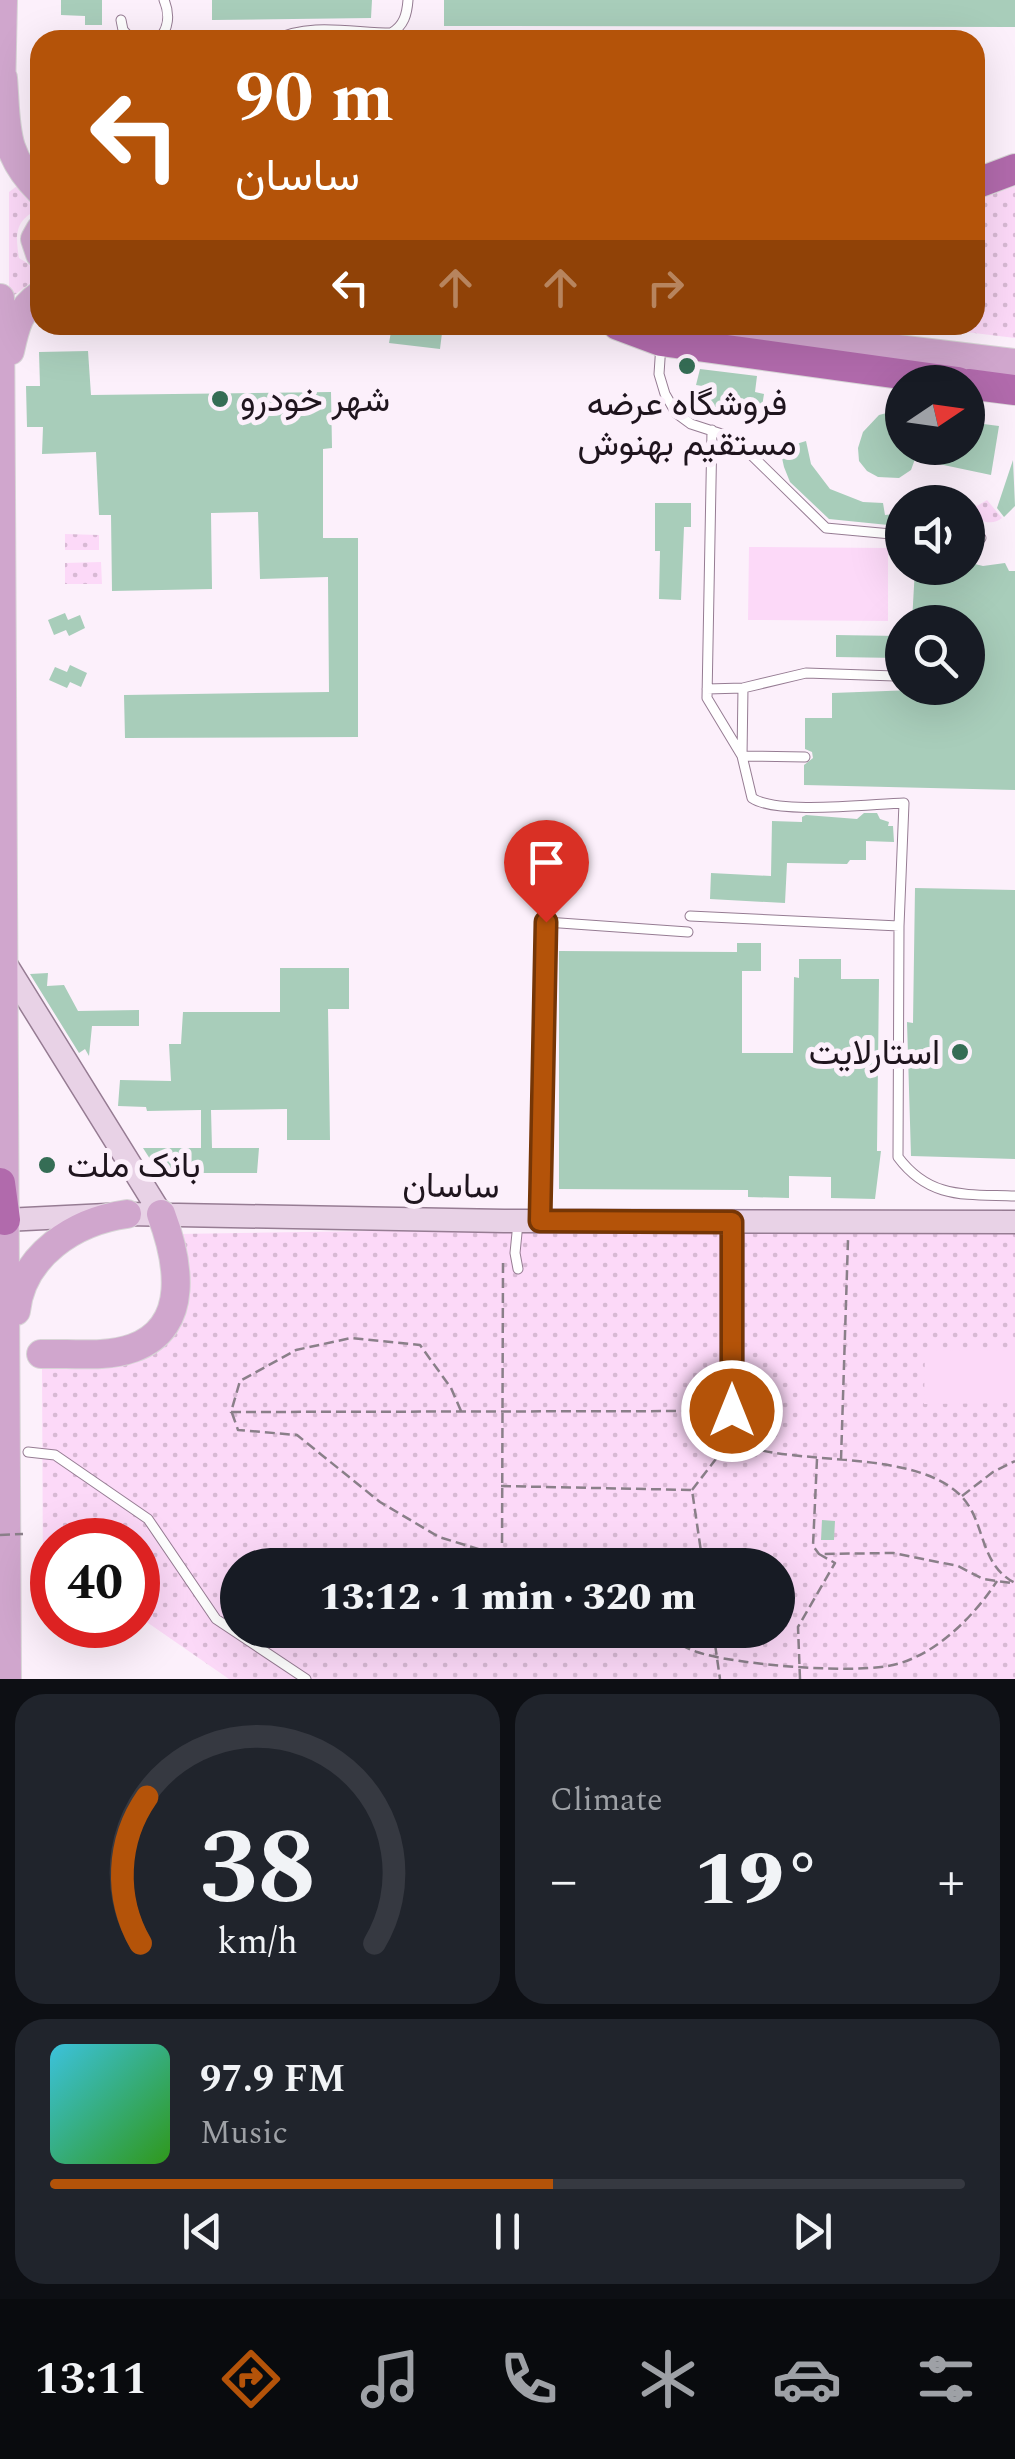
<!DOCTYPE html>
<html lang="en">
<head>
<meta charset="utf-8">
<style>
  body { margin:0; font-family:Spectral,Vazirmatn,serif; background:#20242c; color:#f1f3f6; height:100vh; display:flex; flex-direction:column; font-size:38px; white-space:nowrap }
  * { box-sizing:border-box; margin:0 }
  p { font-size:32px; color:#9ea1a6 }
  .icon { flex:none; width:55px; height:55px; fill:none; stroke:currentColor; stroke-width:2; stroke-linecap:round; stroke-linejoin:round }
  .map { position:relative; height:1679px; overflow:hidden }
  .panel { display:flex; flex-direction:column; gap:15px; padding:15px; background:#0d0f14; flex:1 }
  .panel>* { flex:none }
  .banner { position:absolute; left:30px; top:30px; width:955px; height:305px; border-radius:30px; box-shadow:0 10px 40px #0002; background:#b45309; color:#fff; overflow:hidden }
  .needle { width:65px; rotate:77deg }
  .tools { position:absolute; left:885px; top:365px; display:grid; gap:20px }
  .tools a { display:grid; place-items:center; width:100px; height:100px; border-radius:50%; background:#171b24; box-shadow:0 10px 40px #0002; font-size:50px }
  .speed { position:absolute; left:30px; top:1518px; display:flex; gap:20px; font-size:50px; font-weight:700; text-align:center }
  .speed>* { display:grid; place-content:center; width:130px; height:130px; border-radius:50%; background:#171b24; box-shadow:0 10px 40px #0002; line-height:1 }
  .speed .limit { border:15px solid #d22; background:#fff; color:#111 }
  .pin { position:absolute; display:grid; place-items:center; width:85px; height:85px; color:#fff; margin:-102px -42px; border-radius:50% 50% 50% 0; rotate:-45deg; box-shadow:0 0 10px #0007 }
  .pin .icon { rotate:45deg }
  .me { position:absolute; width:110px; margin:-55px; rotate:0deg; stroke-linejoin:round; filter:drop-shadow(0 0 8px #0008) }
  .turn { display:flex; align-items:center; gap:35px; height:210px; padding:0 40px; font-size:45px }
  .turn .icon { width:130px; height:130px; stroke-width:2.5 }
  .turn b { display:block; font-size:70px; line-height:85px }
  .lanes { display:flex; align-items:center; height:95px; padding:0 40px; background:#0003; justify-content:center; gap:50px; direction:ltr }
  .lanes .off { opacity:.35 }
  .big { font-size:75px; font-weight:800; line-height:1.1 }
  .panel .tile { flex:1; display:flex; flex-direction:column; justify-content:center; gap:15px; min-width:0; padding:0 35px; border-radius:30px; background:#20242c }
  .panel .dial { align-items:center; gap:0 }
  .dial svg { height:260px; overflow:visible; fill:none; stroke:#363941; stroke-width:7; stroke-linecap:round; text-anchor:middle }
  .dial text { fill:#f1f3f6; stroke:none }
  .song { display:flex; align-items:center; gap:30px }
  .cover { width:120px; height:120px; border-radius:15px; background:linear-gradient(135deg,hsl(190 70% 55%),hsl(110 70% 35%)) }
  .played { height:10px; border-radius:5px; background:linear-gradient(90deg,#b45309 55%,#363941 55%) }
  .keys { display:flex; justify-content:space-around; direction:ltr }
  .heat { display:flex; justify-content:space-between; align-items:center; font-size:55px; direction:ltr }
  .panel .tiles { flex:1; display:grid; gap:15px; grid-template-columns:1fr 1fr }
  .tile:last-child { grid-column:span 2 }
  .trip { position:absolute; left:220px; top:1548px; width:575px; height:100px; border-radius:50px; background:#171b24; box-shadow:0 10px 40px #0002; font-weight:800; line-height:100px; text-align:center }
  .tab-bar { display:flex; height:160px; justify-content:space-around; align-items:center; background:#090b0e; color:#9ea1a6 }
  .tab-bar .icon { width:70px; height:70px }
  .tab-bar .selected { color:#b45309 }
  .tab-bar b { font-size:45px; color:#f1f3f6 }
  .map>svg:first-child { display:block }
  .green { fill:url(#green-dots); fill-rule:evenodd }
  .pitch { fill:#fcd9f8 }
  .building { fill:#a8cdba }
  .lines { fill:none; stroke-linecap:round; stroke-linejoin:round }
  .lane-casing { stroke:#967c93; stroke-width:11 }
  .secondary-casing { stroke:#967c93; stroke-width:25 }
  .primary-casing { stroke:#d7d5d6; stroke-width:30 }
  .highway-casing { stroke:#d7d5d6; stroke-width:32 }
  .path { stroke:#8a7f89; stroke-width:2.5; stroke-dasharray:10 5; stroke-linecap:butt }
  .lane { stroke:#fff; stroke-width:9 }
  .secondary { stroke:#e8d2e6; stroke-width:22 }
  .primary { stroke:#d0a6cd; stroke-width:28 }
  .highway { stroke:#b16aac; stroke-width:30 }
  .path-bridge { stroke:#8a7f89; stroke-width:2.5; stroke-dasharray:10 5; stroke-linecap:butt }
  .route-casing { stroke:#753606; stroke-width:25 }
  .route { stroke:#b45309; stroke-width:18 }
  .poi-dot { fill:#356d55; stroke:#fcf0fb; stroke-width:4 }
  .labels { text-anchor:middle; stroke-width:10; stroke-linejoin:round; paint-order:stroke }
  .poi-label { font-size:35px; fill:#1f151e; stroke:#fcf0fb; text-anchor:start }
  .street-label { font-size:35px; fill:#1f151e; stroke:#fcf0fb }
</style>
</head>
<body>
<div class="map">
<svg width="1015" height="1679" viewBox="0 0 1015 1679">
  <defs>
    <pattern id="green-dots" width="8" height="8" patternUnits="userSpaceOnUse" patternTransform="scale(2.5)"><rect width="8" height="8" fill="#fcd9f8"/><path d="M2 2h.1M6 6h.1" fill="none" stroke="#d8b9d4" stroke-width="1.8" stroke-linecap="round"/></pattern>
  </defs>
  <rect width="100%" height="100%" fill="#fcf0fb"/>
  <path class="green" d="M17 186 40 204V209C15 219 15 234 19 258L40 271V276L9 299V192Z
    M1015 186V338L909 325H975V201Z
    M987 500 1002 518C991 527 980 520 968 515V504L977 506Z
    M65 534 99 535V550H65Z
    M101 562 102 584H65V563Z
    M501 1229 1015 1231V1679H229L138 1616V1540H52V1592L43 1591 42 1368 114 1356 165 1332 177 1234ZM238 1565H778V1630H238Z"/>
  <path class="pitch" d="M749 547 888 548V621L748 620Z
    M1015 1350V1403L924 1404 925 1351Z"/>
  <path class="building" d="M61 0H102V25H85V16L61 15Z
    M212 0H372L371 18 212 20Z
    M444 0H1015V27L444 26Z
    M392 326 442 333 440 349 389 343Z
    M88 351 91 395 331 392 332 448 323 449V538H358V737L125 738 124 695 329 692 328 577 260 579 258 512 211 513 212 589 112 591 111 515H99L96 452 42 454 43 427H27L26 386H40L39 352Z
    M700 369 757 376 755 392 764 394 760 419 705 410 708 387 696 385Z
    M902 409V448H968V422L999 426 991 475 915 459 911 470 899 478 878 477 867 471 859 461 858 448 863 432 879 415Z
    M806 441 811 464 830 489 863 502 883 503 885 515 895 514 898 526 829 519 790 482 784 467 780 449Z
    M1013 460 1015 506 1004 517 997 508Z
    M655 503H691V527H684L681 600 659 599 660 551H655Z
    M971 563 983 566 1005 563 1009 571H1015V790L804 785V765L813 758 812 752 805 749V718H832V693L968 688V622H912L915 568H955L959 574Z
    M65 613 68 620 80 615 85 628 69 636 66 630 54 635 48 620Z
    M836 635 899 636 898 658 836 657Z
    M70 665 87 673 81 687 70 682 67 688 49 680 55 667 67 672Z
    M864 813H877L880 819 889 822 888 826H893L894 842 866 841V860H850L847 864 787 863 785 903 710 899 711 873 771 876 772 821 802 822V817L806 815 857 819Z
    M915 888 1015 890V1159L911 1156 907 1022 913 1023Z
    M737 943H761V971H742V1053H793L794 977 799 978V959H841V979H879L877 1151H881L875 1199 831 1198V1177L789 1176V1198L748 1197V1190L559 1189V951L737 952Z
    M280 968H349V1009H328L330 1140H287V1109L211 1110 212 1148H259L257 1173H159L143 1148H201V1110L147 1111 146 1107 118 1106 120 1080 171 1081 169 1044H181L183 1012H280Z
    M48 973 47 986 64 985 78 1011 139 1010V1026H92L89 1056 85 1049 79 1053 30 974Z
    M822 1520 835 1521 834 1540H821Z"/>
  <g class="lines">
    <defs>
      <path id="lane" d="M121 20 123 30 132 40
        M158 40C169 29 170 14 164 0
        M275 40C309 22 354 33 391 33 404 26 407 14 408 0
        M661 344 659 374 665 394 676 413 691 424 734 438 826 528 902 535
        M712 430 707 698 742 756 805 757
        M968 538H981
        M743 688 742 756 752 798C777 815 870 804 904 803L899 926 898 1157C930 1200 967 1194 1015 1196
        M707 689 743 688 806 673 895 676
        M690 916 899 926
        M540 1219 546 922 688 932
        M518 1223 515 1253 518 1269
        M28 1452 55 1455 148 1519 216 1619 306 1679"/>
      <path id="secondary" d="M4 961 161 1214
        M5 1220 127 1214 504 1221 1015 1222
        M732 1439V1222"/>
      <path id="primary" d="M3 78C7 128 2 153 40 191
        M1 93 3 0
        M40 230 35 239 40 254
        M0 298 7 1679
        M699 325 1015 363
        M10 351C15 328 19 309 40 295
        M16 1311C22 1255 75 1221 127 1214
        M41 1354C69 1353 106 1358 133 1348 192 1327 178 1259 161 1214"/>
      <path id="highway" d="M975 184 1015 169
        M618 325 661 341 958 382
        M968 384 1015 390
        M0 1183 5 1220"/>
    </defs>
    <use href="#lane" class="lane-casing"/>
    <use href="#secondary" class="secondary-casing"/>
    <use href="#primary" class="primary-casing"/>
    <use href="#highway" class="highway-casing"/>
    <path class="path" d="M503 1263 502 1556 521 1565
      M461 1411 451 1388 420 1345 351 1338 296 1350 240 1381 231 1412 715 1411
      M232 1413 238 1430 297 1435 380 1502 439 1537 501 1556
      M748 1447C807 1465 913 1451 959 1494 987 1520 977 1563 1015 1583
      M817 1459 813 1546 819 1554
      M841 1460 848 1240
      M501 1486 692 1490 703 1565
      M692 1490 719 1455
      M962 1496 993 1472 1015 1461
      M655 1630C668 1637 682 1647 697 1652 735 1665 859 1675 897 1664 938 1653 975 1615 997 1581
      M713 1630 720 1679
      M800 1679 798 1627 835 1563 819 1554 893 1553 958 1566 983 1579 1011 1583"/>
    <use href="#lane" class="lane"/>
    <use href="#secondary" class="secondary"/>
    <use href="#primary" class="primary"/>
    <use href="#highway" class="highway"/>
    <path class="path-bridge" d="M0 1535 23 1534"/>
  </g>
  <g class="lines">
    <defs>
      <path id="route" d="M546 922 540 1221 732 1222V1411"/>
    </defs>
    <use href="#route" class="route-casing"/>
    <use href="#route" class="route"/>
  </g>
  <g class="poi-dot">
    <circle cx="687" cy="366" r="10"/>
    <circle cx="220" cy="399" r="10"/>
    <circle cx="960" cy="1052" r="10"/>
    <circle cx="47" cy="1165" r="10"/>
  </g>
  <g class="labels">
    <g class="poi-label">
      <text x="240" y="411">شهر خودرو</text>
      <text x="687" y="415" text-anchor="middle">فروشگاه عرضه<tspan x="687" dy="40">مستقیم بهنوش</tspan></text>
      <text x="940" y="1064" text-anchor="end">استارلایت</text>
      <text x="67" y="1177">بانک ملت</text>
    </g>
    <g class="street-label">
      <text transform="translate(451 1185) rotate(1)" y="12">ساسان</text>
    </g>
  </g>
</svg>
<div class="tools">
<a><svg class="needle" viewBox="-14 -14 28 28"><path d="M0-13l5 13h-10z" fill="#e53935"/><path d="M0 13l5-13h-10z" fill="#9ea1a6"/></svg></a>
<a><svg class="icon" aria-label="sound" viewBox="0 0 24 24"><path d="M4 9h4l5-4v14l-5-4H4zM17 9q2 3 0 6"/></svg></a>
<a><svg class="icon" aria-label="search" viewBox="0 0 24 24"><circle cx="10" cy="10" r="6"/><path d="M15 15l6 6"/></svg></a>
</div>
<div class="speed"><div class="limit">40</div></div>
<div class="pin" style="left:546px;top:922px;background:#d93025"><svg class="icon" aria-label="arrive" viewBox="0 0 24 24"><path d="M6 21V4h12l-3 4 3 4H6"/></svg></div>
<svg class="me" style="left:732px;top:1411px" viewBox="-20 -20 40 40"><circle r="17" fill="#b45309" stroke="#fff" stroke-width="3"/><path d="M0-11L8 9 0 5-8 9z" fill="#fff"/></svg>
<div class="trip">13:12 · 1 min · 320 m</div>
<div class="banner">
<div class="turn"><svg class="icon" aria-label="left" viewBox="0 0 24 24"><path d="M17 20v-9H6M10 6l-5 5 5 5"/></svg><div><b>90 m</b>ساسان</div></div>
<div class="lanes"><svg class="icon" aria-label="left" viewBox="0 0 24 24"><path d="M17 20v-9H6M10 6l-5 5 5 5"/></svg><svg class="icon off" aria-label="ahead" viewBox="0 0 24 24"><path d="M12 20V5M6 11l6-6 6 6"/></svg><svg class="icon off" aria-label="ahead" viewBox="0 0 24 24"><path d="M12 20V5M6 11l6-6 6 6"/></svg><svg class="icon off" aria-label="right" viewBox="0 0 24 24"><path d="M7 20v-9h11M14 6l5 5-5 5"/></svg></div>
</div>
</div>
<section class="panel">
<div class="tiles">
<div class="tile dial"><svg viewBox="0 0 100 80">
<path d="M14 69A42 42 0 1 1 86 69"/>
<path d="M14 69A42 42 0 0 1 16 24" stroke="#b45309"/>
<text x="50" y="56" font-size="32" font-weight="700">38</text>
<text x="50" y="72" font-size="11">km/h</text>
</svg></div>
<div class="tile"><p>Climate</p>
<div class="heat"><a>−</a><b class="big">19°</b><a>+</a></div>
</div>
<div class="tile">
<div class="song"><i class="cover"></i><div><b>97.9 FM</b><p>Music</p></div></div>
<div class="played"></div>
<div class="keys"><svg class="icon" aria-label="previous" viewBox="0 0 24 24"><path d="M18 5L8 12l10 7zM5 5v14"/></svg><svg class="icon" aria-label="pause" viewBox="0 0 24 24"><path d="M8 5v14M16 5v14"/></svg><svg class="icon" aria-label="next" viewBox="0 0 24 24"><path d="M6 5l10 7-10 7zM19 5v14"/></svg></div>
</div>
</div>
</section>
<nav class="tab-bar">
<b>13:11</b>
<svg class="icon selected" aria-label="directions" viewBox="0 0 24 24"><path d="M12 3l9 9-9 9-9-9zM9 14v-3h6M13 9l2 2-2 2"/></svg>
<svg class="icon" aria-label="music" viewBox="0 0 24 24"><path d="M9 18V5l10-2v13"/><circle cx="6" cy="18" r="3"/><circle cx="16" cy="16" r="3"/></svg>
<svg class="icon" aria-label="phone" viewBox="0 0 24 24"><path d="M5 4h4l2 5-3 2q2 4 5 5l2-3 5 2v4C11 20 4 13 5 4z"/></svg>
<svg class="icon" aria-label="climate" viewBox="0 0 24 24"><path d="M12 3v18M4 7l16 10M4 17L20 7"/></svg>
<svg class="icon" aria-label="car" viewBox="0 0 24 24"><path d="M5 17H2v-5l4-1 3-4h7l3 4 3 1v5h-3M9 17h6M6 11h13"/><circle cx="7" cy="17" r="2"/><circle cx="17" cy="17" r="2"/></svg>
<svg class="icon" aria-label="filters" viewBox="0 0 24 24"><path d="M4 7h16M4 17h16"/><circle cx="9" cy="7" r="2"/><circle cx="15" cy="17" r="2"/></svg>
</nav>
</body>
</html>
